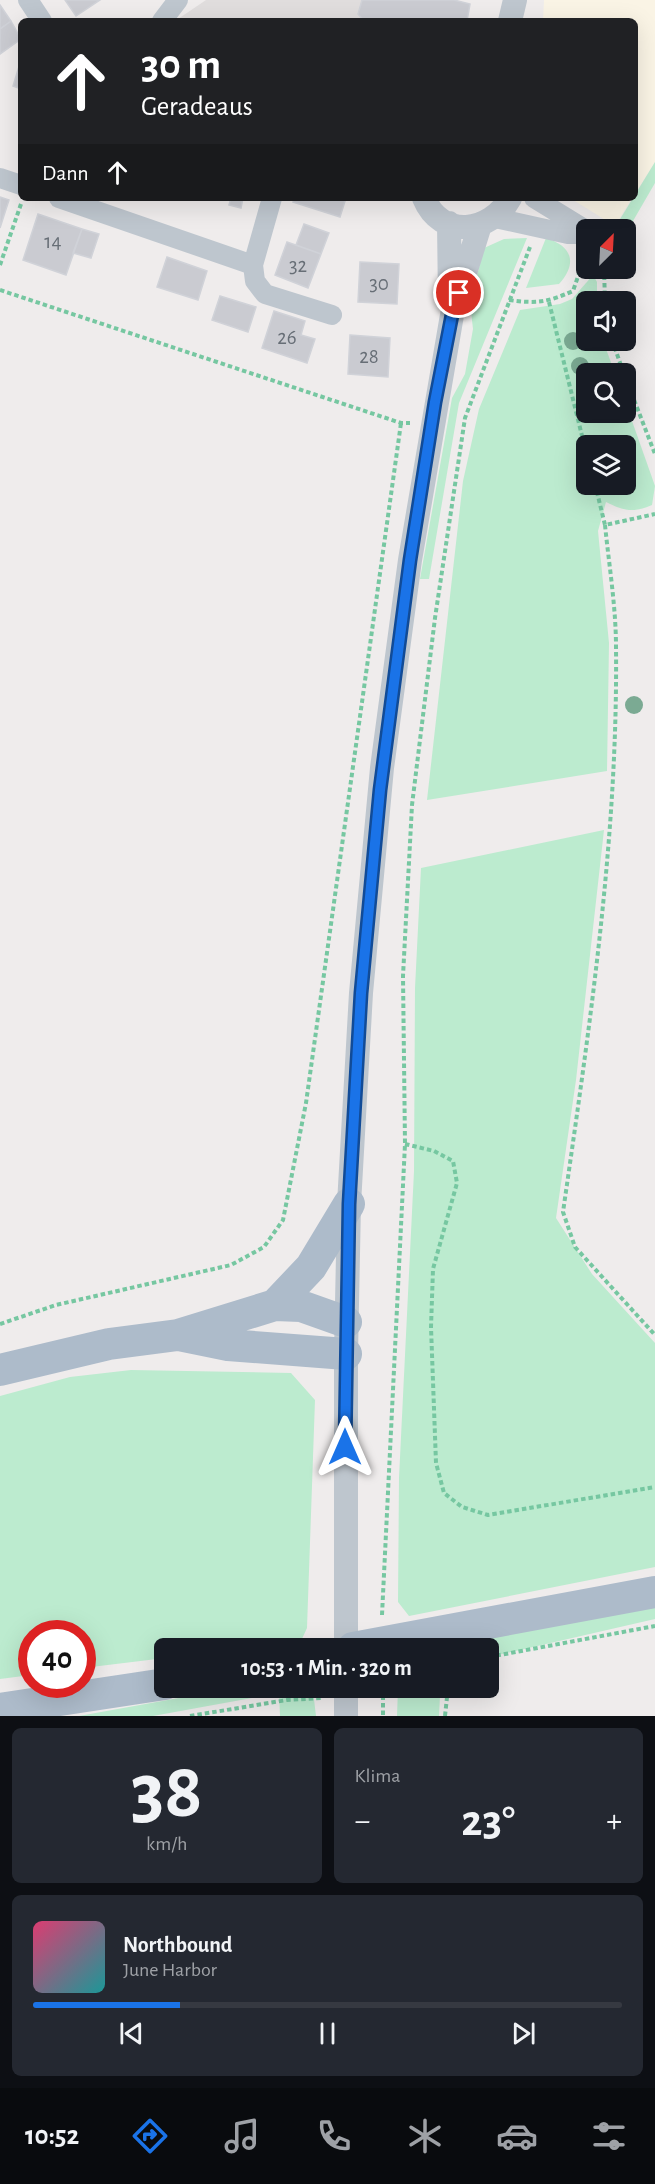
<!DOCTYPE html>
<html lang="de">
<head>
<meta charset="utf-8">
<style>
  body { margin:0; font-family:"Alegreya Sans",sans-serif; background:#242831; color:#f1f3f6; height:100vh; display:flex; flex-direction:column; font-size:22px; white-space:nowrap }
  * { box-sizing:border-box; margin:0 }
  p { font-size:20px; color:#9ea1a6 }
  .icon { flex:none; width:33px; height:33px; fill:none; stroke:currentColor; stroke-width:2; stroke-linecap:round; stroke-linejoin:round }
  .map { position:relative; height:1716px; overflow:hidden }
  .details { display:flex; flex-direction:column; gap:12px; padding:12px; background:#0d0f14; flex:1 }
  .details>* { flex:none }
  .banner { position:absolute; left:18px; top:18px; width:620px; height:183px; border-radius:9px; box-shadow:0 6px 24px #0002; background:#202124; color:#fff; overflow:hidden }
  .needle { width:39px; rotate:24deg }
  .tools { position:absolute; left:576px; top:219px; display:grid; gap:12px }
  .tools a { display:grid; place-items:center; width:60px; height:60px; border-radius:9px; background:#171b24; box-shadow:0 6px 24px #0002; font-size:30px }
  .speed { position:absolute; left:18px; top:1620px; display:flex; gap:12px; font-size:30px; font-weight:700; text-align:center }
  .speed>* { display:grid; place-content:center; width:78px; height:78px; border-radius:50%; background:#171b24; box-shadow:0 6px 24px #0002; line-height:1 }
  .speed .limit { border:9px solid #d22; background:#fff; color:#111 }
  .pin { position:absolute; display:grid; place-items:center; width:51px; height:51px; color:#fff; margin:-26px; border:3px solid #fff; border-radius:50%; box-shadow:0 2px 6px #0007 }
  .me { position:absolute; width:66px; margin:-33px; rotate:0deg; stroke-linejoin:round; filter:drop-shadow(0 0 4px #0008) }
  .turn { display:flex; align-items:center; gap:21px; height:126px; padding:0 24px; font-size:27px }
  .turn .icon { width:78px; height:78px; stroke-width:2.5 }
  .turn b { display:block; font-size:42px; line-height:51px }
  .then { display:flex; align-items:center; height:57px; padding:0 24px; background:#0003; gap:12px; font-size:22px }
  .big { font-size:45px; font-weight:600; line-height:1.1 }
  .details .widget { flex:1; display:flex; flex-direction:column; justify-content:center; gap:9px; min-width:0; padding:0 21px; border-radius:9px; background:#242831 }
  .details .dial { align-items:center; gap:0 }
  .dial b { font-size:78px; line-height:1 }
  .song { display:flex; align-items:center; gap:18px }
  .cover { width:72px; height:72px; border-radius:9px; background:linear-gradient(135deg,hsl(340 70% 55%),hsl(180 70% 35%)) }
  .played { height:6px; border-radius:3px; background:linear-gradient(90deg,#1a73e8 25%,#363941 25%) }
  .keys { display:flex; justify-content:space-around; direction:ltr }
  .heat { display:flex; justify-content:space-between; align-items:center; font-size:33px; direction:ltr }
  .details .tiles { flex:1; display:grid; gap:12px; grid-template-columns:1fr 1fr }
  .widget:last-child { grid-column:span 2 }
  .trip { position:absolute; left:154px; top:1638px; width:345px; height:60px; border-radius:9px; background:#171b24; box-shadow:0 6px 24px #0002; font-weight:600; line-height:60px; text-align:center }
  .menu { display:flex; height:96px; justify-content:space-around; align-items:center; background:#090b0e; color:#9ea1a6 }
  .menu .icon { width:42px; height:42px }
  .menu .selected { color:#1a73e8 }
  .menu b { font-size:27px; color:#f1f3f6 }
  .map>svg:first-child { display:block }
  .commercial { fill:#faf4e5 }
  .education { fill:#e0dddd }
  .green { fill:#bcebcf; fill-rule:evenodd }
  .building { fill:#cacbd1; stroke:#d0d2d8; stroke-width:1.5 }
  .lines { fill:none; stroke-linecap:round; stroke-linejoin:round }
  .path { stroke:#76c7a1; stroke-width:4; stroke-dasharray:4.5 3; stroke-linecap:butt }
  .minor { stroke:#bec6ce; stroke-width:20 }
  .tertiary { stroke:#bec6ce; stroke-width:24 }
  .primary { stroke:#adbbca; stroke-width:32 }
  .tree { fill:#7baa93 }
  .route-casing { stroke:#114b97; stroke-width:15 }
  .route { stroke:#1a73e8; stroke-width:10 }
  .labels { text-anchor:middle; stroke-width:4.5; stroke-linejoin:round; paint-order:stroke }
  .number-label { font-size:21px; fill:#676e76 }
</style>
</head>
<body>
<div class="map">
<svg width="655" height="1716" viewBox="0 0 655 1716">
  <rect width="100%" height="100%" fill="#efecec"/>
  <path class="commercial" d="M544 0H655V162L635 194 634 21H543Z
    M570 198H632L615 226Z"/>
  <path class="education" d="M206 0H454L470 4 467 21H175Z"/>
  <path class="green" d="M655 162V183L626 233V230L614 229Z
    M527 238 459 403 429 579H420L452 398 465 374 473 329 470 303 484 248 504 239Z
    M546 238C572 246 578 263 559 284L526 288Z
    M593 275 597 282V301L586 302V340L603 341 615 373 586 374V412H626V404L655 486 652 505C633 513 624 511 606 502L598 531 609 643 607 771 427 800 463 481 479 409 520 310 560 304 572 299ZM586 446H626V484H586Z
    M604 830 576 1080 556 1218 592 1274 655 1343V1567L409 1616 398 1602 399 1478 414 1171 415 988 421 868Z
    M131 1370 291 1373 315 1400 307 1628 301 1641 241 1648H165V1658L83 1668 82 1634H32L31 1675 0 1679V1396L70 1377Z
    M655 1606V1619L489 1657V1648H431Z
    M234 1688H337L313 1691 316 1716H280L279 1693 153 1716H79Z
    M398 1688H435L440 1696 439 1716H397Z"/>
  <path class="building" d="M65 0H100L76 16Z
    M362 0H454L470 4 467 21H364L358 14Z
    M0 5 11 21 0 29Z
    M11 21 21 39 0 54V29Z
    M21 60V89L13 86Z
    M0 197 9 200 0 228Z
    M231 198H243L241 208 229 205Z
    M295 198H346L340 217 293 202Z
    M38 214 82 229 66 275 23 260Z
    M304 224 329 233 321 254 296 245Z
    M82 229 99 234 91 258 73 253Z
    M287 242 321 254 308 288 275 275Z
    M167 257 207 271 198 300 157 287Z
    M360 262 399 264 397 304 358 302Z
    M220 296 256 307 248 332 212 320Z
    M274 311 305 321 301 335 315 339 307 363 262 348Z
    M350 335 390 338 388 377 348 374Z"/>
  <g class="lines">
    <path class="path" d="M0 265 21 204
      M604 268 605 302
      M0 290 401 423H410
      M509 300C537 304 548 302 573 291L585 256
      M549 302 586 452
      M612 340 624 374
      M626 379 655 454
      M595 484 605 525 655 514
      M605 525C609 565 616 607 616 647 618 837 590 1024 563 1212L575 1247 655 1335
      M405 1144 434 1151 453 1161 457 1183 433 1269 431 1327 436 1463 444 1493 462 1507 488 1515 655 1487
      M0 1324 56 1305 231 1265 264 1247 283 1220 306 1103 401 423
      M382 1615 405 1144 403 976 412 805 435 618 465 418 530 247
      M489 1657 655 1626
      M383 1688V1716
      M369 1693 397 1688
      M190 1716 287 1700 322 1698
      M445 1716 448 1688"/>
    <path class="minor" d="M28 0 42 21
      M162 21 178 0
      M0 178 21 185
      M59 198 253 265 272 198
      M534 198 586 230
      M495 218 568 234H586
      M253 265 255 281 265 294 332 315"/>
    <path class="tertiary" d="M510 21 515 0
      M424 198C441 240 491 233 510 198
      M449 223 450 301
      M346 1648V1354L349 1204 361 993 382 768 410 560 452 315 480 225
      M346 1688V1716"/>
    <path class="primary" d="M275 1305 311 1267 349 1204
      M179 1335 228 1345 346 1354
      M0 1370 109 1344 178 1335 275 1305 301 1306 346 1322
      M353 1648 655 1592
      M0 1709 165 1684"/>
  </g>
  <g class="tree">
    <circle cx="573" cy="341" r="9"/>
    <circle cx="580" cy="366" r="9"/>
    <circle cx="634" cy="705" r="9"/>
  </g>
  <g class="lines">
    <defs>
      <path id="route" d="M345 1447 349 1204 361 993 380 790 410 560 435 402 452 315 459 293"/>
    </defs>
    <use href="#route" class="route-casing"/>
    <use href="#route" class="route"/>
  </g>
  <g class="labels">
    <g class="number-label">
      <text x="53" y="248">14</text>
      <text x="298" y="272">32</text>
      <text x="379" y="290">30</text>
      <text x="287" y="344">26</text>
      <text x="369" y="363">28</text>
    </g>
  </g>
</svg>
<div class="tools">
<a><svg class="needle" viewBox="-14 -14 28 28"><path d="M0-13l5 13h-10z" fill="#e53935"/><path d="M0 13l5-13h-10z" fill="#9ea1a6"/></svg></a>
<a><svg class="icon" aria-label="sound" viewBox="0 0 24 24"><path d="M4 9h4l5-4v14l-5-4H4zM17 9q2 3 0 6"/></svg></a>
<a><svg class="icon" aria-label="search" viewBox="0 0 24 24"><circle cx="10" cy="10" r="6"/><path d="M15 15l6 6"/></svg></a>
<a><svg class="icon" aria-label="layers" viewBox="0 0 24 24"><path d="M12 4l9 5-9 5-9-5zM3 14l9 5 9-5"/></svg></a>
</div>
<div class="speed"><div class="limit">40</div></div>
<div class="pin" style="left:459px;top:293px;background:#d93025"><svg class="icon" aria-label="arrive" viewBox="0 0 24 24"><path d="M6 21V4h12l-3 4 3 4H6"/></svg></div>
<svg class="me" style="left:345px;top:1447px" viewBox="-20 -20 40 40"><path d="M0-17L14 15 0 8-14 15z" fill="#1a73e8" stroke="#fff" stroke-width="4"/></svg>
<div class="trip">10:53 · 1 Min. · 320 m</div>
<div class="banner">
<div class="turn"><svg class="icon" aria-label="ahead" viewBox="0 0 24 24"><path d="M12 20V5M6 11l6-6 6 6"/></svg><div><b>30 m</b>Geradeaus</div></div>
<div class="then">Dann<svg class="icon" aria-label="ahead" viewBox="0 0 24 24"><path d="M12 20V5M6 11l6-6 6 6"/></svg></div>
</div>
</div>
<section class="details">
<div class="tiles">
<div class="widget dial"><b>38</b><p>km/h</p></div>
<div class="widget"><p>Klima</p>
<div class="heat"><a>−</a><b class="big">23°</b><a>+</a></div>
</div>
<div class="widget">
<div class="song"><i class="cover"></i><div><b>Northbound</b><p>June Harbor</p></div></div>
<div class="played"></div>
<div class="keys"><svg class="icon" aria-label="previous" viewBox="0 0 24 24"><path d="M18 5L8 12l10 7zM5 5v14"/></svg><svg class="icon" aria-label="pause" viewBox="0 0 24 24"><path d="M8 5v14M16 5v14"/></svg><svg class="icon" aria-label="next" viewBox="0 0 24 24"><path d="M6 5l10 7-10 7zM19 5v14"/></svg></div>
</div>
</div>
</section>
<nav class="menu">
<b>10:52</b>
<svg class="icon selected" aria-label="directions" viewBox="0 0 24 24"><path d="M12 3l9 9-9 9-9-9zM9 14v-3h6M13 9l2 2-2 2"/></svg>
<svg class="icon" aria-label="music" viewBox="0 0 24 24"><path d="M9 18V5l10-2v13"/><circle cx="6" cy="18" r="3"/><circle cx="16" cy="16" r="3"/></svg>
<svg class="icon" aria-label="phone" viewBox="0 0 24 24"><path d="M5 4h4l2 5-3 2q2 4 5 5l2-3 5 2v4C11 20 4 13 5 4z"/></svg>
<svg class="icon" aria-label="climate" viewBox="0 0 24 24"><path d="M12 3v18M4 7l16 10M4 17L20 7"/></svg>
<svg class="icon" aria-label="car" viewBox="0 0 24 24"><path d="M5 17H2v-5l4-1 3-4h7l3 4 3 1v5h-3M9 17h6M6 11h13"/><circle cx="7" cy="17" r="2"/><circle cx="17" cy="17" r="2"/></svg>
<svg class="icon" aria-label="filters" viewBox="0 0 24 24"><path d="M4 7h16M4 17h16"/><circle cx="9" cy="7" r="2"/><circle cx="15" cy="17" r="2"/></svg>
</nav>
</body>
</html>
